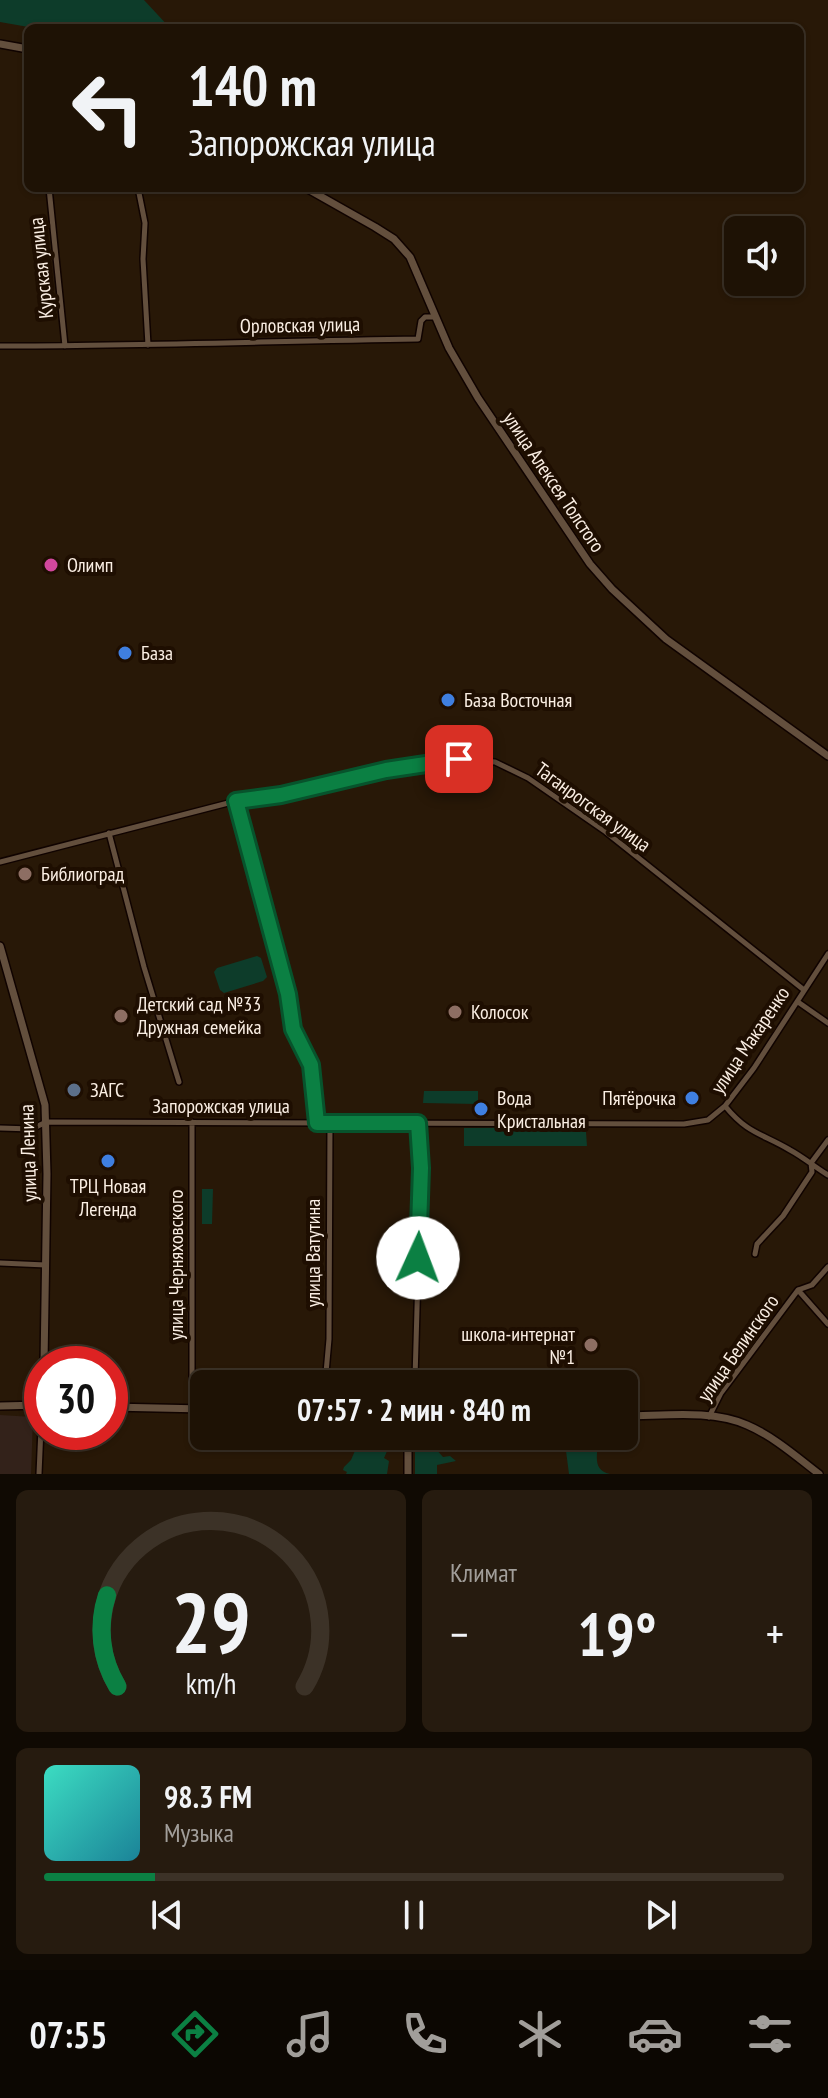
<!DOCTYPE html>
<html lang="ru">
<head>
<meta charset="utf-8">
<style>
  body { margin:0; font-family:"PT Sans Narrow",sans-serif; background:#261b0f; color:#f1f3f6; height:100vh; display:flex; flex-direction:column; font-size:30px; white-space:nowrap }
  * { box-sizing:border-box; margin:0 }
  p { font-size:26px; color:#a19e9a }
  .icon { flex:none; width:44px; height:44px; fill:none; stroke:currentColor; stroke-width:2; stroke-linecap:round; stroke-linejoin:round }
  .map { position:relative; height:1474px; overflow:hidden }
  .details { display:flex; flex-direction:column; gap:16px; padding:16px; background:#100a03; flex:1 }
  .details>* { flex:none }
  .guide { position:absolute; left:24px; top:24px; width:780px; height:168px; border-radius:12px; box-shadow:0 2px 6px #0004,0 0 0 2px #3c3227; background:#1e1205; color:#f1f3f6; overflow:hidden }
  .tools { position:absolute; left:724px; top:216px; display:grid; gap:16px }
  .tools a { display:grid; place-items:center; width:80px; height:80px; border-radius:12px; background:#1e1205; box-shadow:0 2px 6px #0004,0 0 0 2px #3c3227; font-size:40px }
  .speed { position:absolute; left:24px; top:1346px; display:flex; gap:16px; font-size:40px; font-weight:700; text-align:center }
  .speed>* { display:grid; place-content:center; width:104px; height:104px; border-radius:50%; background:#1e1205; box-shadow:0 2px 6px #0004,0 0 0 2px #3c3227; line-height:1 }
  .speed .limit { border:12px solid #d22; background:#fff; color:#111 }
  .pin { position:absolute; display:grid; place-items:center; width:68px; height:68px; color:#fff; margin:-34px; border-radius:16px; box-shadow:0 4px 12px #0006 }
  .me { position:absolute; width:88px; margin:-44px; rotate:2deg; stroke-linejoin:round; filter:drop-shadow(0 0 6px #0008) }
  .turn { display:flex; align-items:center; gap:28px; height:168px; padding:0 32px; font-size:36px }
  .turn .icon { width:104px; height:104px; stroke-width:2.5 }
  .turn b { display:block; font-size:56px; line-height:68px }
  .big { font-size:60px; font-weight:700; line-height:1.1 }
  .details .tile { flex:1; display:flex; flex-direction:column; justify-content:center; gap:12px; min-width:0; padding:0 28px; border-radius:12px; background:#261b0f }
  .details .dial { align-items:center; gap:0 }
  .dial svg { height:208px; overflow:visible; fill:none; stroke:#3c3227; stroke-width:7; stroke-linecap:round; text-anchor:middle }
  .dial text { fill:#f1f3f6; stroke:none }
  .song { display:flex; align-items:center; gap:24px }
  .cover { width:96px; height:96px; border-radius:12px; background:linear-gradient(135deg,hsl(170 70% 55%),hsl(190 70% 35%)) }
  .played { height:8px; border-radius:4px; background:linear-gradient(90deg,#0b8043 15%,#3c3227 15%) }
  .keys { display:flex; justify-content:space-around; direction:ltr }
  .heat { display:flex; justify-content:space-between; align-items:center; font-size:44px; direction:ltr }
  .details .tiles { flex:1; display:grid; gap:16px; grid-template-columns:1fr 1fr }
  .tile:last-child { grid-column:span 2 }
  .trip { position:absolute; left:190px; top:1370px; width:448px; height:80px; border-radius:12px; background:#1e1205; box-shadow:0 2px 6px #0004,0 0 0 2px #3c3227; font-weight:700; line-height:80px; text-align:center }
  .tabs { display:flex; height:128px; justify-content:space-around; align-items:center; background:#0c0702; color:#a19e9a }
  .tabs .icon { width:56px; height:56px }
  .tabs .selected { color:#0b8043 }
  .tabs b { font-size:36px; color:#f1f3f6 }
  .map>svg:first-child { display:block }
  .medical { fill:#33221a }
  .green { fill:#0d3c2a }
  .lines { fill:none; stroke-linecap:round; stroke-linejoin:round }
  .street-casing { stroke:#100300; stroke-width:8 }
  .secondary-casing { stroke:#100300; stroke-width:10 }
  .street { stroke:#634f3d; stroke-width:5 }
  .secondary { stroke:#634f3d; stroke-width:7 }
  .route-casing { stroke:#07532c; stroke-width:20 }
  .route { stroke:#0b8043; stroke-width:14 }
  .hotel-dot { fill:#d1479c; stroke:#1e0e01; stroke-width:3 }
  .shop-dot { fill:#3f7fe0; stroke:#1e0e01; stroke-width:3 }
  .education-dot { fill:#8d6e63; stroke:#1e0e01; stroke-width:3 }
  .service-dot { fill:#5c6f8a; stroke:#1e0e01; stroke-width:3 }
  .labels { text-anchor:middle; stroke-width:8; stroke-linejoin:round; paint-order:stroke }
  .street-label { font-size:20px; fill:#faeee3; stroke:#1e0e01 }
  .poi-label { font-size:20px; fill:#faeee3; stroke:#1e0e01; text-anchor:start }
</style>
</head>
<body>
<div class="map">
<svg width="828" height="1474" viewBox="0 0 828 1474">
  <rect width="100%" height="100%" fill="#281807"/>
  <path class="medical" d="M0 1415 33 1417 31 1474H0Z"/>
  <path class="green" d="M0 0H144L170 28H34L0 22Z
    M257 956 261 958 267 977 263 981 224 993 220 990 214 972 217 968Z
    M424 1091H478V1104L423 1103Z
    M581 1127 586 1132 587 1146H464V1128Z
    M202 1189H213L212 1224H202Z
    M564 1436H598C599 1451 590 1470 610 1474H569L566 1451 562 1447Z
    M429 1441 443 1457 450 1456 456 1461 437 1465V1474H415V1450L419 1442Z
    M364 1443 379 1445 388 1449 384 1458 389 1461 387 1474H346L347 1472 343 1470 344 1467 351 1460 357 1446Z"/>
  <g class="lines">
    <defs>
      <path id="street" d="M49 188 65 346
        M138 188 145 223 143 259 148 345
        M0 346C139 346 278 341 418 339L421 321 425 317H435
        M236 801 288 994 293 1029 311 1065 317 1123
        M109 833 144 967 179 1082
        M0 862 236 801 281 795 386 770 459 759 495 762 528 778 606 832 804 990
        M798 1002 828 1023
        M725 1106C748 1134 761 1133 790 1150 803 1157 815 1167 828 1175
        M192 1122V1408
        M0 1128 32 1129 46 1122 684 1124 708 1120 725 1106 754 1068 828 954
        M755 1254 757 1244 783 1216 812 1172 811 1163 828 1140
        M0 1263 46 1265
        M798 1290 828 1324
        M415 1379 421 1168 418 1123
        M325 1384 329 1339 330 1123
        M709 1417 721 1393 798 1290 812 1285 828 1267
        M39 1474 42 1405"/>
      <path id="secondary" d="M0 44 28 49
        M306 188 375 227 394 239 410 257 449 348 478 398 590 564 612 589 666 639 828 756
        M0 946 45 1105 47 1174 44 1364
        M0 1406 42 1405
        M110 1407 204 1409
        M624 1416C663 1416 711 1409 747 1425 773 1436 797 1457 819 1474
        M408 1474V1436"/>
    </defs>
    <use href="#street" class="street-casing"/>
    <use href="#secondary" class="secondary-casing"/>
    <use href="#street" class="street"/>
    <use href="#secondary" class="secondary"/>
  </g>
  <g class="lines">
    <defs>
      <path id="route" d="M418 1258 421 1168 418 1123H317L311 1065 293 1029 288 994 236 801 281 795 386 770 459 759"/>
    </defs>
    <use href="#route" class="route-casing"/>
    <use href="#route" class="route"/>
  </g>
  <circle class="hotel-dot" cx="51" cy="565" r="8"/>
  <g class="shop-dot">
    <circle cx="125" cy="653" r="8"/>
    <circle cx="448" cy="700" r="8"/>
    <circle cx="692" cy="1098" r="8"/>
    <circle cx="481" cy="1109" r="8"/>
    <circle cx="108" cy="1161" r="8"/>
  </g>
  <g class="education-dot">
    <circle cx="25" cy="874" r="8"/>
    <circle cx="455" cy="1012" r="8"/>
    <circle cx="121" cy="1016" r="8"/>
    <circle cx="591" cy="1345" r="8"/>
  </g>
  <circle class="service-dot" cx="74" cy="1090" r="8"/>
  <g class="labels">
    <g class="street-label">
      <text transform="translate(41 268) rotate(-96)" y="7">Курская улица</text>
      <text transform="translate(300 325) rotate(-1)" y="7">Орловская улица</text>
      <text transform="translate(554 482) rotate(56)" y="7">улица Алексея Толстого</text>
      <text transform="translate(593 807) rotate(36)" y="7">Таганрогская улица</text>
      <text transform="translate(750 1040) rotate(-56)" y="7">улица Макаренко</text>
      <text x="221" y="1113">Запорожская улица</text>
      <text transform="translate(28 1153) rotate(-92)" y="7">улица Ленина</text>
      <text transform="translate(313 1253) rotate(-90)" y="7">улица Ватутина</text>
      <text transform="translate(176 1265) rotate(-90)" y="7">улица Черняховского</text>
      <text transform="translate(738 1348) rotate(-55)" y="7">улица Белинского</text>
    </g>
    <g class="poi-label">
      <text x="67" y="572">Олимп</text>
      <text x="141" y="660">База</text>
      <text x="464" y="707">База Восточная</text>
      <text x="41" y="881">Библиоград</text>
      <text x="137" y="1011">Детский сад №33<tspan x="137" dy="23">Дружная семейка</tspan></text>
      <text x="471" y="1019">Колосок</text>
      <text x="90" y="1097">ЗАГС</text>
      <text x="497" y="1105">Вода<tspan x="497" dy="23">Кристальная</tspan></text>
      <text x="676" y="1105" text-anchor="end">Пятёрочка</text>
      <text x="108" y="1193" text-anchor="middle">ТРЦ Новая<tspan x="108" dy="23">Легенда</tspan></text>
      <text x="575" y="1341" text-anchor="end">школа-интернат<tspan x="575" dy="23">№1</tspan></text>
    </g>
  </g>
</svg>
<div class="tools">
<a><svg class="icon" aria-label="sound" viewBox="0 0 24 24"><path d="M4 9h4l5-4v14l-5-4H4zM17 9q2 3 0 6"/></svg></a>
</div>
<div class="speed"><div class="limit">30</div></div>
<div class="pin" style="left:459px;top:759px;background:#d93025"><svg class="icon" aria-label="arrive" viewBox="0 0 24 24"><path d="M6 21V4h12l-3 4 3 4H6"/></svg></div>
<svg class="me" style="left:418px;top:1258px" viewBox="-20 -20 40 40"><circle r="19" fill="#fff"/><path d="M0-13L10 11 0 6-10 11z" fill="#0b8043"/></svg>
<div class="trip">07:57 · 2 мин · 840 m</div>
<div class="guide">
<div class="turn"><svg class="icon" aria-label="left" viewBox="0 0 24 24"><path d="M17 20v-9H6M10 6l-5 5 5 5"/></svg><div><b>140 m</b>Запорожская улица</div></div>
</div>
</div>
<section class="details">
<div class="tiles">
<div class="tile dial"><svg viewBox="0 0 100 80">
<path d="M14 69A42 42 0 1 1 86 69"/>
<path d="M14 69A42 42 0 0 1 10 34" stroke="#0b8043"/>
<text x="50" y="56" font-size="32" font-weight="700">29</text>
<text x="50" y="72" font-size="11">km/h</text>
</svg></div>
<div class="tile"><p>Климат</p>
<div class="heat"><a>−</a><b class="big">19°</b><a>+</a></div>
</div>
<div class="tile">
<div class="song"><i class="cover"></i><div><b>98.3 FM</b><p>Музыка</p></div></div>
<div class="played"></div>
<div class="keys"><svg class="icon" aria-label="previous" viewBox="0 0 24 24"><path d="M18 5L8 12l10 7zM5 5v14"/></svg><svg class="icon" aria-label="pause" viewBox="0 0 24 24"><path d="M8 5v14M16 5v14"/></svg><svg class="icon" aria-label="next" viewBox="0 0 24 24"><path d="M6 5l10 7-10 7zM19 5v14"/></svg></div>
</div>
</div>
</section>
<nav class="tabs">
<b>07:55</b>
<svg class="icon selected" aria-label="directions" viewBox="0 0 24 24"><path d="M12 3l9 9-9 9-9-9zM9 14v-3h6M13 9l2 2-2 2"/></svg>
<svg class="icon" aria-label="music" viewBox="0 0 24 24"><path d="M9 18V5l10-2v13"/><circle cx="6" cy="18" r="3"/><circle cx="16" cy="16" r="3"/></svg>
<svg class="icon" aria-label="phone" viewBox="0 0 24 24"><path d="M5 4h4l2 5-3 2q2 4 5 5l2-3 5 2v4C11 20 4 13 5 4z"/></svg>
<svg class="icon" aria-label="climate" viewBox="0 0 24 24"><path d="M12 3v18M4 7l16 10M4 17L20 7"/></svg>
<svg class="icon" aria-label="car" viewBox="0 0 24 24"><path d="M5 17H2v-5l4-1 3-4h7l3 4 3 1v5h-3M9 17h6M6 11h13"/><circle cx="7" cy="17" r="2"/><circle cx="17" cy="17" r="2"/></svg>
<svg class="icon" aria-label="filters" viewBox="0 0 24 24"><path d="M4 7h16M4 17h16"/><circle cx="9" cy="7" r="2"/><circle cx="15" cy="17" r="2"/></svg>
</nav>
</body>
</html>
